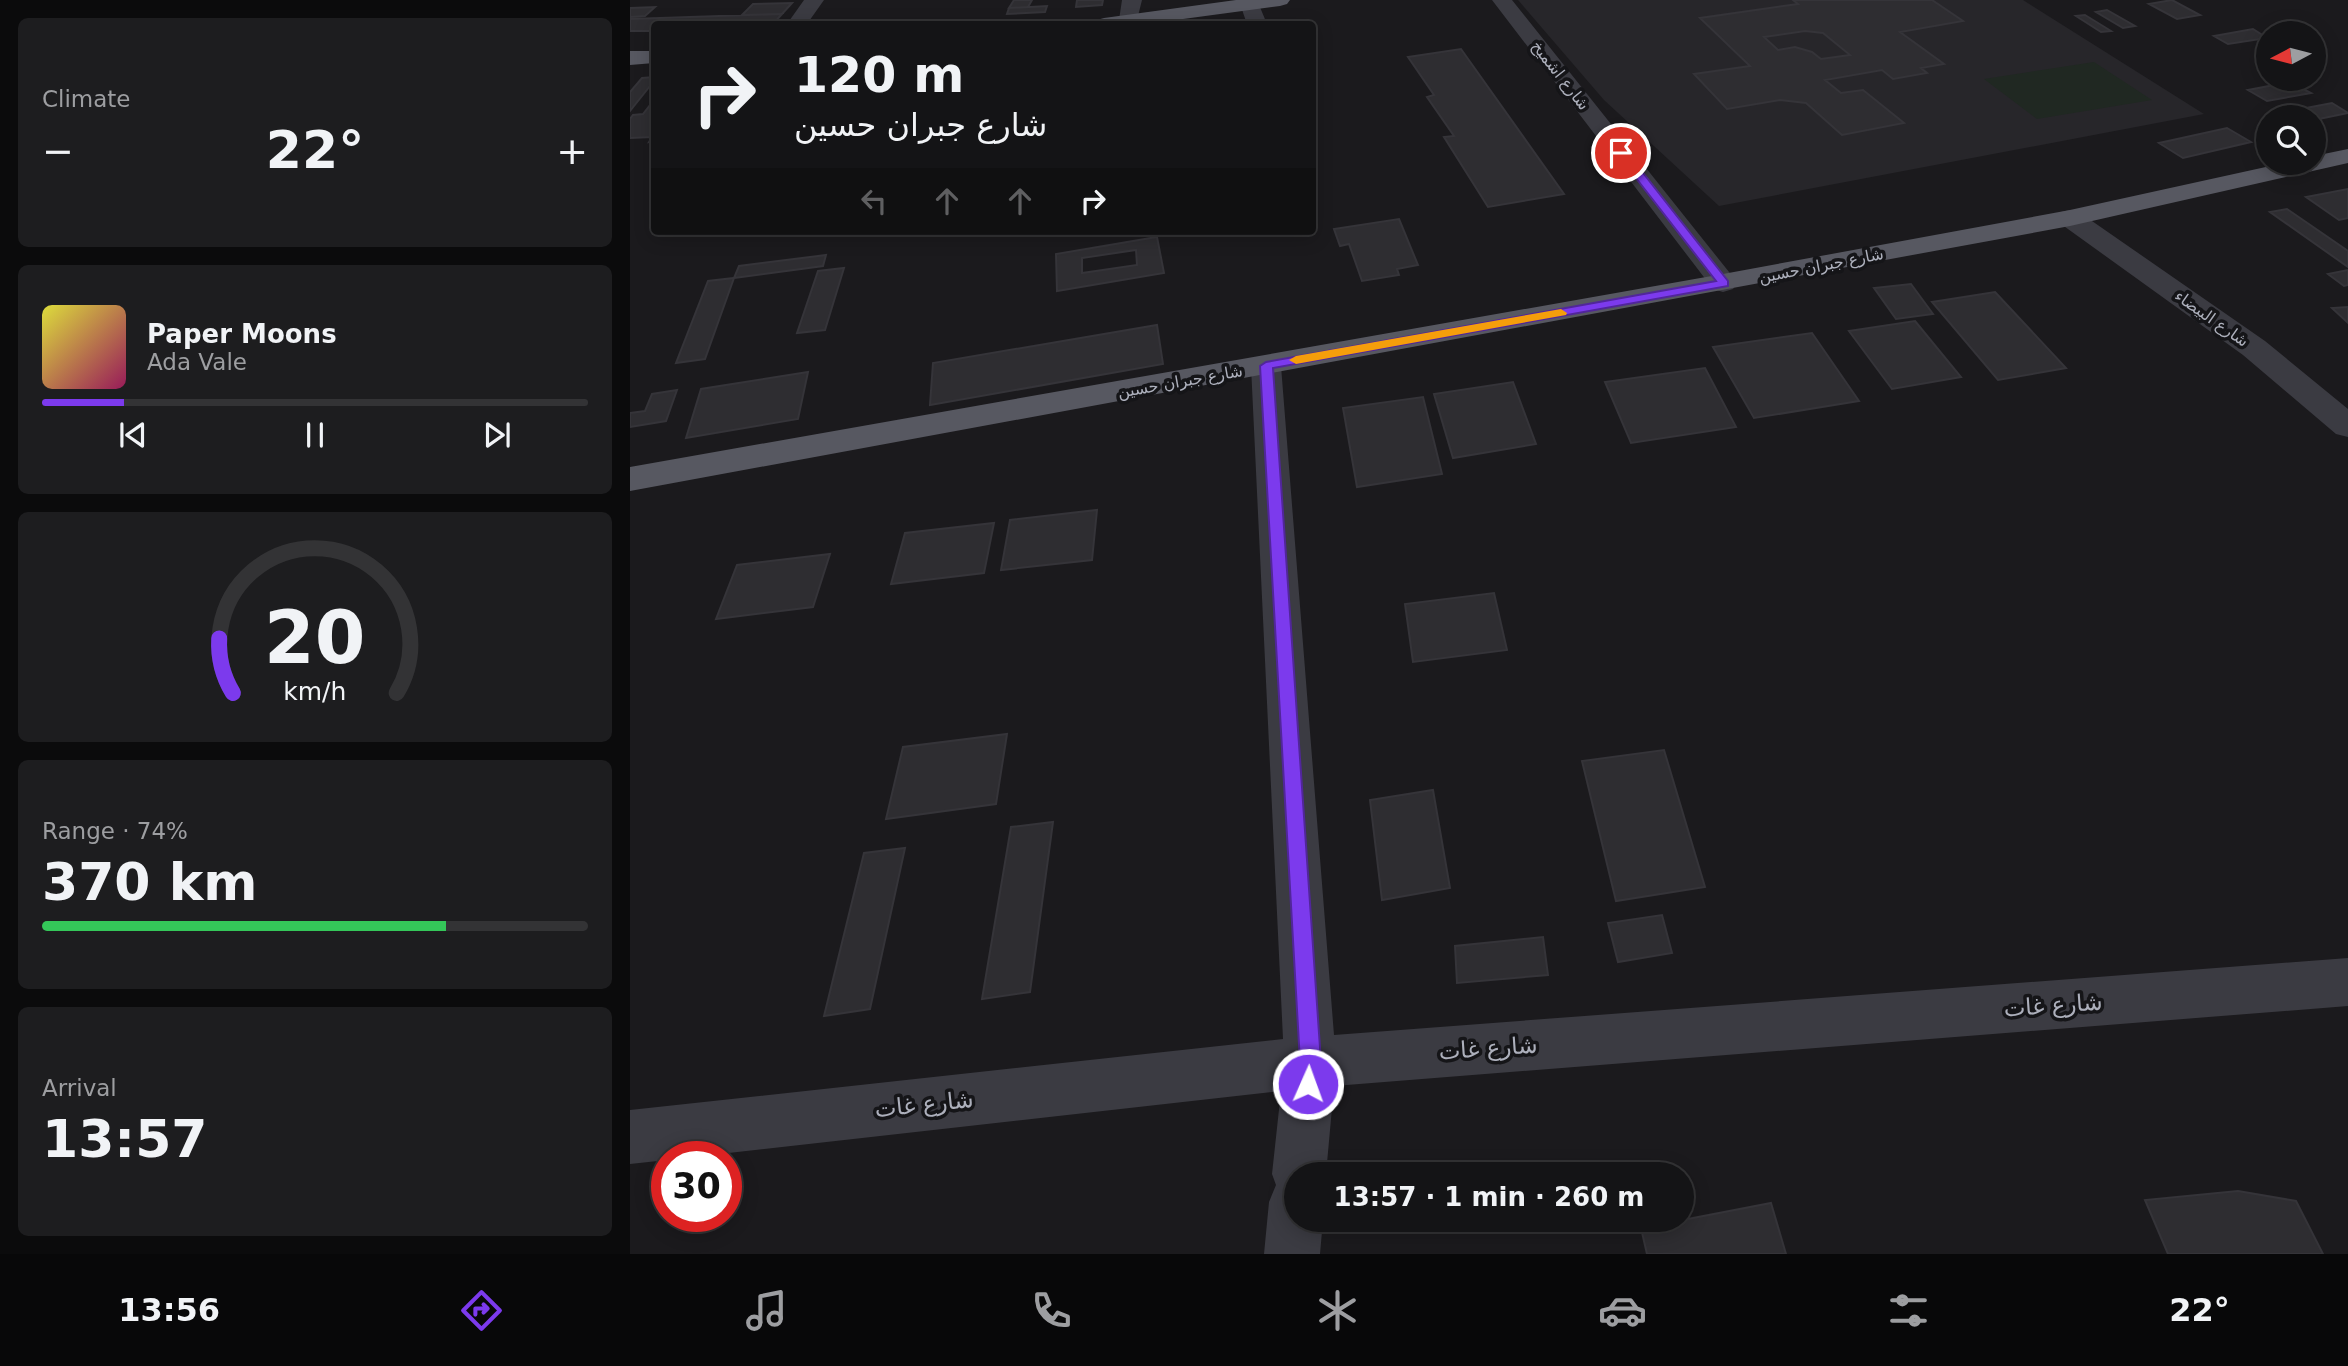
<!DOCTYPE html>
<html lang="en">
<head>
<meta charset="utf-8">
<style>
  body { margin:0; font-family:"DejaVu Sans",Vazirmatn,sans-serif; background:#1d1d1f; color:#f1f3f6; height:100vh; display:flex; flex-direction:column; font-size:26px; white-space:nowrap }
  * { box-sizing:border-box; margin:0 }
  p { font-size:23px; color:#9d9ea1 }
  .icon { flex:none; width:38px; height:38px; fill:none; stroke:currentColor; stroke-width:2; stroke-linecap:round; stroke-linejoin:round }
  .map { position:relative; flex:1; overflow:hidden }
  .sheet { display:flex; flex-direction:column; gap:18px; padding:18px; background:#0b0b0c; width:630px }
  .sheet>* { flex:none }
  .top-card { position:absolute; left:21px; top:21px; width:665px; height:214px; border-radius:7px; box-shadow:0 4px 18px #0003,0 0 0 2px #333335; background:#141416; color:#f1f3f6; overflow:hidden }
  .needle { width:46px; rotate:263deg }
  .controls { position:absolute; left:1626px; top:21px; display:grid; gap:14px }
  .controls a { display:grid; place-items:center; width:70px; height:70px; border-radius:50%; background:#141416; box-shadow:0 4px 18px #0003,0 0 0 2px #333335; font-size:35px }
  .speed { position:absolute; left:21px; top:1141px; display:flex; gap:14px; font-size:35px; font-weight:700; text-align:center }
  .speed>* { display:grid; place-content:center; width:91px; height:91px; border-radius:50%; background:#141416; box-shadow:0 4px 18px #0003,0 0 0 2px #333335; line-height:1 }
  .speed .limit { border:10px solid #d22; background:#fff; color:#111 }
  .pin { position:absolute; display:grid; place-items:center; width:60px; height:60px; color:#fff; margin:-30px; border:4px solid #fff; border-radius:50%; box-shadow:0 2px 7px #0007 }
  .me { position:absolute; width:77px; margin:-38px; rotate:2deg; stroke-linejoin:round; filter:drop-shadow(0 0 5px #0008) }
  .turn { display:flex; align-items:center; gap:24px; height:147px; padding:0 28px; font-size:32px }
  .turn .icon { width:91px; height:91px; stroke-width:2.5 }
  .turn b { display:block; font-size:49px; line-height:60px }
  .lanes { display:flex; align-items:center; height:66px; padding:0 28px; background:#0003; justify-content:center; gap:35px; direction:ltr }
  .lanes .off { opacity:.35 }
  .big { font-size:52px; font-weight:800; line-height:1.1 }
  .sheet .widget { flex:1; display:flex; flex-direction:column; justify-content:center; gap:10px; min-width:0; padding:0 24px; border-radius:10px; background:#1d1d1f }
  .sheet .dial { align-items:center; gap:0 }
  .dial svg { height:182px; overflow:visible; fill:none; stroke:#333335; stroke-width:7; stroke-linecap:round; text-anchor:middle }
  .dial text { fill:#f1f3f6; stroke:none }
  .song { display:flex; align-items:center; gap:21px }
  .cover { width:84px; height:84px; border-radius:10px; background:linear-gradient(135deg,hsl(60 70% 55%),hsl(330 70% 35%)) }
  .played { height:7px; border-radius:4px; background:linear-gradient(90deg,#7c3aed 15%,#333335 15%) }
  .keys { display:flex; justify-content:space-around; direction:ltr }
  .heat { display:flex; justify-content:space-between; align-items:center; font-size:38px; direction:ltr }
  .charge { height:10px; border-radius:5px; background:linear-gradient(90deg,#34c759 74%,#333335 0) }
  .trip { position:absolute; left:654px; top:1162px; width:410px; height:70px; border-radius:35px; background:#141416; box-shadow:0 4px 18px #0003,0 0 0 2px #333335; font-weight:800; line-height:70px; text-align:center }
  .menu { display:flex; height:112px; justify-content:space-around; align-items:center; background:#080809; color:#9d9ea1 }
  .menu .icon { width:49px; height:49px }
  .menu .selected { color:#7c3aed }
  .menu b { font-size:32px; color:#f1f3f6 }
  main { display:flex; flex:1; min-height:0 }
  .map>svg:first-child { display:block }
  .built { fill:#27262a }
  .green { fill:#202822 }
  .building { fill:#2e2d31; stroke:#353439; stroke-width:2; fill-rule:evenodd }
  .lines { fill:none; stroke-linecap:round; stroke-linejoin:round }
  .minor { fill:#3b3b42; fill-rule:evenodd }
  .major { fill:#575861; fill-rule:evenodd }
  .route { fill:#7c3aed; stroke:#51269a; stroke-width:2 }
  .slow { fill:#f59e0b }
  .labels { text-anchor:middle; stroke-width:7; stroke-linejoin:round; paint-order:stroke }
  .far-street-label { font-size:16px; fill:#adb0bc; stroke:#151518 }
  .near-street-label { font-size:23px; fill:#adb0bc; stroke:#151518 }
</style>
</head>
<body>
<main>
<section class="sheet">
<div class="widget"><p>Climate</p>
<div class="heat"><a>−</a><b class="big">22°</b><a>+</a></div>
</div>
<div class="widget">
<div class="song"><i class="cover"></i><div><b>Paper Moons</b><p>Ada Vale</p></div></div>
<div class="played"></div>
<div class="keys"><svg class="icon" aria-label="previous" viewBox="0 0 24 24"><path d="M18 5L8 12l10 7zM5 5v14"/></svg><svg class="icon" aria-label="pause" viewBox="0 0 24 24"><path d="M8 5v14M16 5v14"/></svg><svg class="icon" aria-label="next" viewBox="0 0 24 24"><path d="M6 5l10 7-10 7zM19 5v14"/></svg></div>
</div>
<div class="widget dial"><svg viewBox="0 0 100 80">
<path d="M14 69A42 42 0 1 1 86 69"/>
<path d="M14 69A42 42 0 0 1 8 45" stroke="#7c3aed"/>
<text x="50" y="56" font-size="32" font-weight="700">20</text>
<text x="50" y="72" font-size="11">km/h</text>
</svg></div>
<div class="widget"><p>Range · 74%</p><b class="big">370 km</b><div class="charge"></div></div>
<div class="widget"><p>Arrival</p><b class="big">13:57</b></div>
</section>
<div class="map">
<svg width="1718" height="1254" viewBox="0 0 1718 1254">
  <rect width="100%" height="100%" fill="#1b1a1d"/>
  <path class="built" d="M888 0H1393L1574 114 1089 206 974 100Z"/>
  <path class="green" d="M1464 62 1522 100 1407 119 1354 79Z"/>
  <path class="building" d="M384 0H402L398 7 379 8Z
    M447 0H473L472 5 446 7Z
    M1163 0H1302L1333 21 1270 32 1314 64 1291 68 1297 73 1263 79 1252 70 1195 80 1211 93 1233 90 1274 123 1212 135 1176 103 1150 100 1097 109 1064 74 1120 66 1070 18 1168 4ZM1175 31 1193 33 1220 55 1191 59 1182 52 1165 47 1148 50 1134 37Z
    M1542 0 1570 15 1547 19 1519 4Z
    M162 3 152 14 112 15 123 4Z
    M417 6 415 12 377 14 379 8Z
    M25 7 15 16 0 17V8Z
    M1477 10 1505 26 1493 28 1466 12Z
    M152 14 143 24H24V31H0V19Z
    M1455 15 1481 31 1471 32 1446 16Z
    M1623 29 1637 38 1598 44 1584 36Z
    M831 49 934 194 858 207 814 137 824 136 797 97 804 95 778 57Z
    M24 77V81L0 111V92L12 78Z
    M1660 82 1681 93 1637 101 1618 90Z
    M24 100V141L19 142 22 137 0 138V119L3 115 13 114Z
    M1702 103 1718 113 1684 120V117H1663L1655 112Z
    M1597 128 1621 142 1553 158 1529 143Z
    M1718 189V218L1709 220 1676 197Z
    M1657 209 1718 251V267L1640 212Z
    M769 219 788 265 767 269 769 275 732 281 719 244 710 246 704 229Z
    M527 237 534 273 427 291 426 254ZM506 250 507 265 452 273V258Z
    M196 255 193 266 104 278 109 266Z
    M214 268 195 330 167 333 188 271Z
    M1718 270V285L1714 286 1698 274Z
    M104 278 75 359 46 363 78 281Z
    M1281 284 1303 314 1266 319 1244 288Z
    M1365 292 1436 368 1368 380 1302 302Z
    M1718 307V323L1702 308Z
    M1285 321 1331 377 1262 389 1219 331Z
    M527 325 533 364 300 405 303 363Z
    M1182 333 1229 401 1124 418 1083 347Z
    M1075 368 1106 427 1001 443 975 382Z
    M178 372 168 419 56 438 71 389Z
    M883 382 906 444 823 458 804 394Z
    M47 390 36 421 0 427V413L15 411 22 394Z
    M793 397 812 474 727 487 713 408Z
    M467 510 462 560 371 570 380 520Z
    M364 523 354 573 261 584 275 533Z
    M200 554 183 607 86 619 107 565Z
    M864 593 877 650 783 662 775 604Z
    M377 734 366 804 256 819 273 747Z
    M1034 750 1075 887 986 901 952 761Z
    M803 790 820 888 752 900 740 800Z
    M423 822 400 992 352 999 381 827Z
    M275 848 240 1009 194 1016 234 853Z
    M1032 915 1042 953 988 962 978 923Z
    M913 937 918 975 827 983 825 946Z
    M1608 1191 1666 1201 1693 1254H1538L1515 1200Z
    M1141 1203 1156 1254H1017L1011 1228Z"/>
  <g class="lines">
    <path class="minor" d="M174 0H194L177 24H157Z
      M492 0H512L506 24H492L489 20Z
      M613 0H627L637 24H617L610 4Z
      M862 0H882L1103 277 1107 283 1103 289 1093 292 1083 289Z
      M1440 210 1449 212 1635 341 1718 409V437L1706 434 1613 355 1431 224 1427 218 1431 212Z
      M636 356 647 359 651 366 704 1035 1718 958V1006L704 1086 696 1174H667V1220H693L690 1254H634L639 1202 646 1185 642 1174 651 1091 63 1157H37V1160L0 1164V1110L653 1039 621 366 625 359Z"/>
    <path class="major" d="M606 0H660L657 4 650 6 516 24H464L467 20 474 18Z
      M0 51H24V63L0 65Z
      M1718 149V163L1440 226 0 491V467L1093 274 1440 210 1654 163H1684V156Z"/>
  </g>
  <path class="route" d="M988 150H995L1098 281V286L643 368 691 1062 686 1092 678 1095 671 1092 668 1084 670 1062 630 366 636 362 1086 281 988 155Z"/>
  <path class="slow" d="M931 309 937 313 936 315 666 364 659 360 666 356Z"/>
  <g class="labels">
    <g class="far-street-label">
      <text transform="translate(931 75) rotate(52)" y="6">شارع اشميخ</text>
      <text transform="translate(1191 265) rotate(-11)" y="6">شارع جبران حسين</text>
      <text transform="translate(1582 318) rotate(35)" y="6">شارع البيضاء</text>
      <text transform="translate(550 381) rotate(-10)" y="6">شارع جبران حسين</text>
    </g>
    <g class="near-street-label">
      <text transform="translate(1423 1005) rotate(-4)" y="8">شارع غات</text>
      <text transform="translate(858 1048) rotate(-4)" y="8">شارع غات</text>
      <text transform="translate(294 1104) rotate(-6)" y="8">شارع غات</text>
    </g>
  </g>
</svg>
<div class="controls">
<a><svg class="needle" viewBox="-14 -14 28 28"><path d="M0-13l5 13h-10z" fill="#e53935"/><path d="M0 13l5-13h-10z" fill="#9d9ea1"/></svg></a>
<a><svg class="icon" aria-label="search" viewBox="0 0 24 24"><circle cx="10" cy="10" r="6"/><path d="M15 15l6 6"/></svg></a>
</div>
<div class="speed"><div class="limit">30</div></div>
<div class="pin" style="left:991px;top:153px;background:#d93025"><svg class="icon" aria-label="arrive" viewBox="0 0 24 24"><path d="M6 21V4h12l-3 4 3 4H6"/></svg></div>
<svg class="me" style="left:678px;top:1084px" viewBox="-20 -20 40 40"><circle r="17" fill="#7c3aed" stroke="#fff" stroke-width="3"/><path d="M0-11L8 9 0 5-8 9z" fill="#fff"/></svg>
<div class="trip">13:57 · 1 min · 260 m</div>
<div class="top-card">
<div class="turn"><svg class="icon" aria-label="right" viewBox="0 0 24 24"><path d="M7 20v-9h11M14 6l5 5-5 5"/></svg><div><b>120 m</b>شارع جبران حسين</div></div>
<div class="lanes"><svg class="icon off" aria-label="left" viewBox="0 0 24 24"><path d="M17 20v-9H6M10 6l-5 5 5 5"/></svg><svg class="icon off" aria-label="ahead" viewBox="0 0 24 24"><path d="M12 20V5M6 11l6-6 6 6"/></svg><svg class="icon off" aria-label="ahead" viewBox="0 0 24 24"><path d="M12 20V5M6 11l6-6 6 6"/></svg><svg class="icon" aria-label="right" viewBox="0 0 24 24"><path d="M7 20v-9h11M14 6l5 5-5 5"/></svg></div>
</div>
</div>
</main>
<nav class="menu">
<b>13:56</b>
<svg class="icon selected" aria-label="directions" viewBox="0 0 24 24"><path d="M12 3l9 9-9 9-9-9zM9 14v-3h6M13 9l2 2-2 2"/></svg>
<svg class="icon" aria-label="music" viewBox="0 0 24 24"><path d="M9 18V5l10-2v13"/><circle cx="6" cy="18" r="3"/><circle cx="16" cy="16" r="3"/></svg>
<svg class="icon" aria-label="phone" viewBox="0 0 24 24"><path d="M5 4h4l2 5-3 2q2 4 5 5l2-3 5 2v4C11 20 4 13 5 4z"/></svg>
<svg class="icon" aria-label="climate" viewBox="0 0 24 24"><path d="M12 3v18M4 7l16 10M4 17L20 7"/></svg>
<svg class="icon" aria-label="car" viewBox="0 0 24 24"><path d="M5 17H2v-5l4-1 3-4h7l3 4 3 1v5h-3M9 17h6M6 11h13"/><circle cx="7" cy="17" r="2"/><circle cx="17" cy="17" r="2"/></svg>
<svg class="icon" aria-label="filters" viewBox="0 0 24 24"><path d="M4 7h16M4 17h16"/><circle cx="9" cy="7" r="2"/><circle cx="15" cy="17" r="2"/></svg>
<b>22°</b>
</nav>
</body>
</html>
